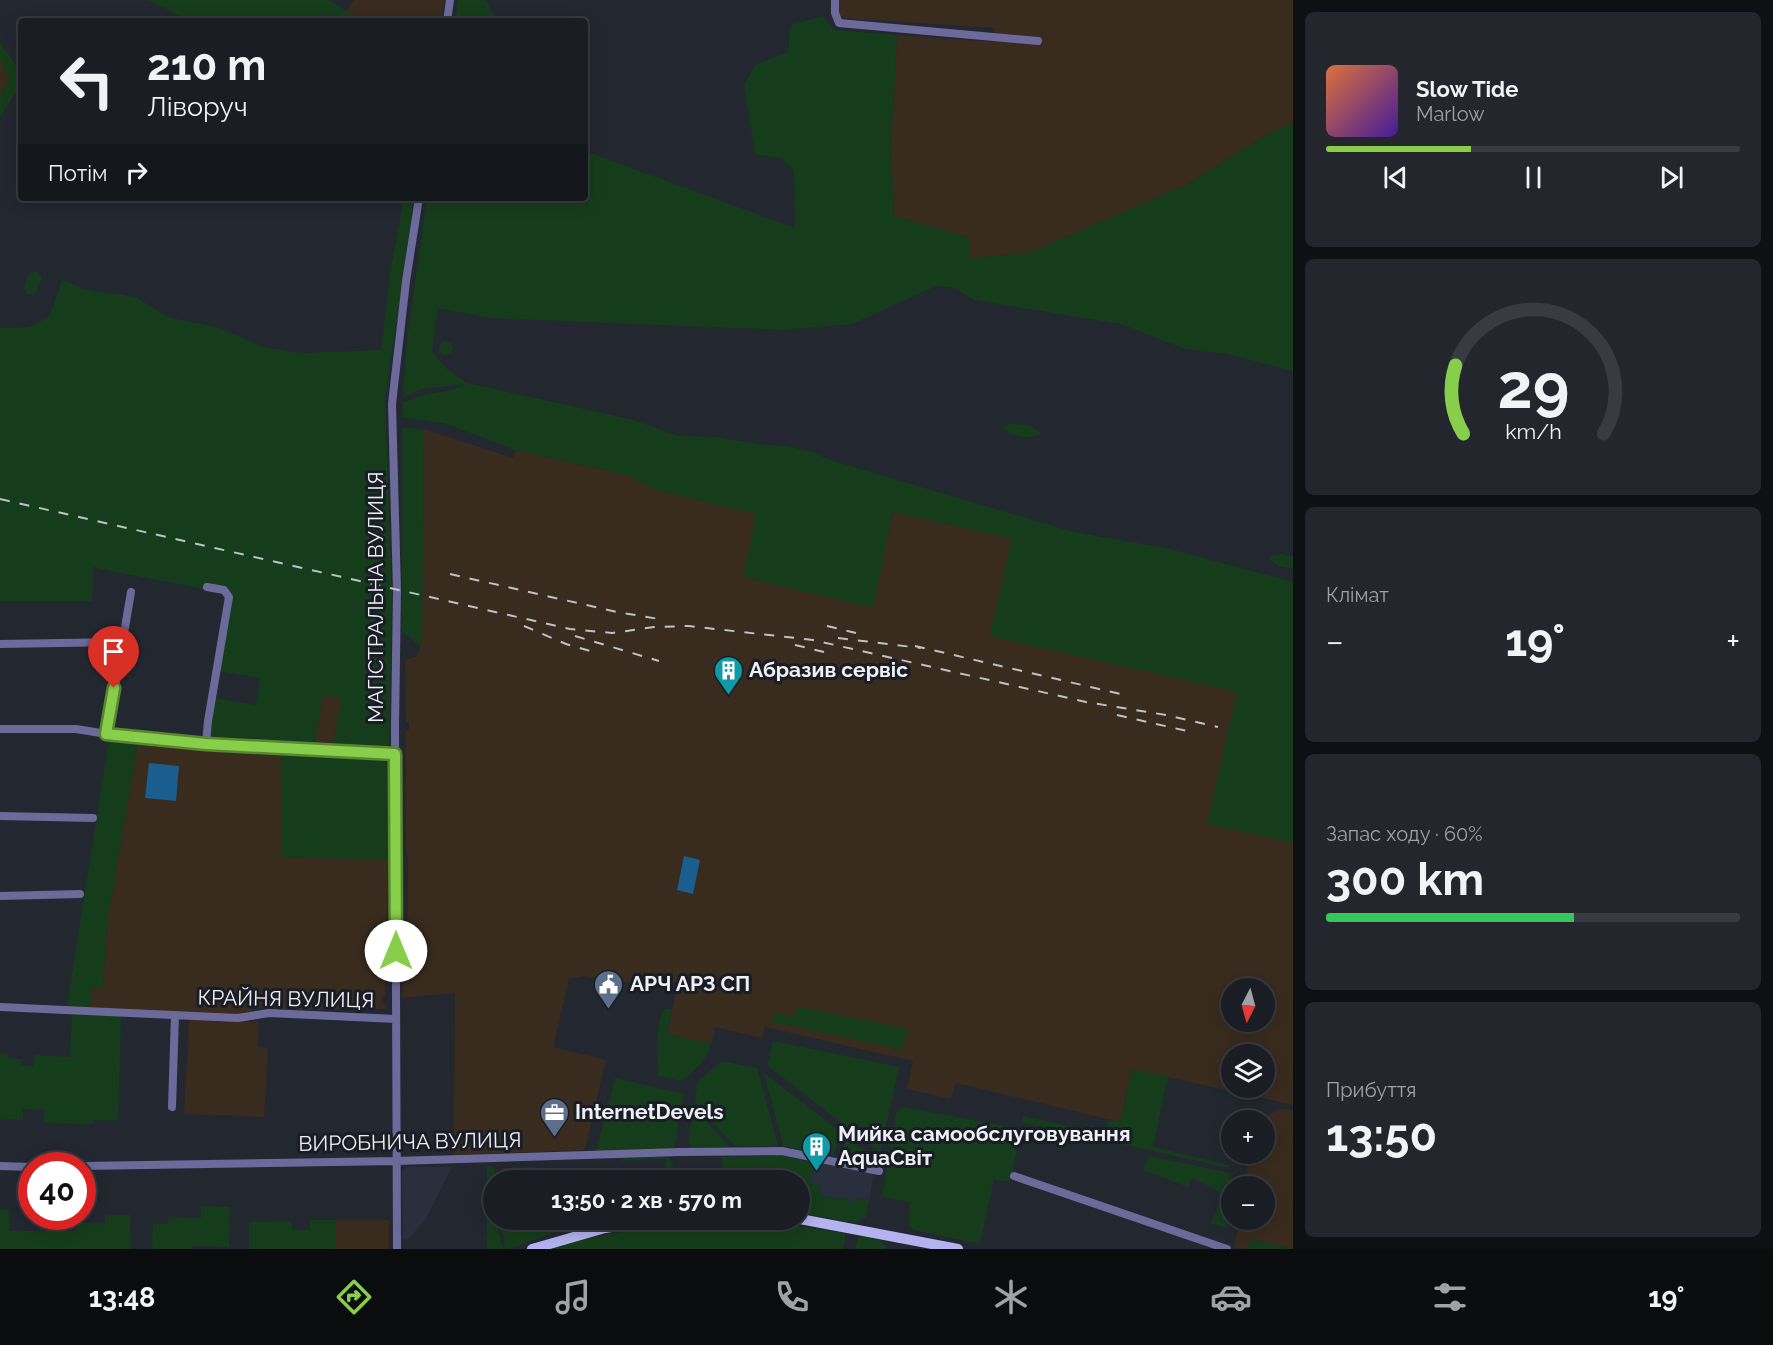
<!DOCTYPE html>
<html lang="uk">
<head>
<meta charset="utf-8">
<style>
  body { margin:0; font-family:Raleway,sans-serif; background:#23262c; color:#f1f3f6; height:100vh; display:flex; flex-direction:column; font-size:22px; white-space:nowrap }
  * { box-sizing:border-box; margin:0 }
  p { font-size:20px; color:#9fa2a6 }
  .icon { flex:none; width:33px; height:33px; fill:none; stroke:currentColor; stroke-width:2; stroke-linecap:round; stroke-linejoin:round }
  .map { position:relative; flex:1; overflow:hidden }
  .sheet { display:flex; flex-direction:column; gap:12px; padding:12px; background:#0e1014; width:480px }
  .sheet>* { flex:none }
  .banner { position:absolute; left:18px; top:18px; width:570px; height:183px; border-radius:6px; box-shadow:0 3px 15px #0003,0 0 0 2px #383b41; background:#1a1d24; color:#f1f3f6; overflow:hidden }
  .needle { width:39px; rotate:186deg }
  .controls { position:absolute; left:1221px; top:978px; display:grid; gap:12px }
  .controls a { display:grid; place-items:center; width:54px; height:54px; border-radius:50%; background:#1a1d24; box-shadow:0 3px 15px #0003,0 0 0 2px #383b41; font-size:30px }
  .speed { position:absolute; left:18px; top:1152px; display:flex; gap:12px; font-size:30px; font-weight:700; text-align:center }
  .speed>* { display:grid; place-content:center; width:78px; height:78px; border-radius:50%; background:#1a1d24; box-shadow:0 3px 15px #0003,0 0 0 2px #383b41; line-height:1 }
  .speed .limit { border:9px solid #d22; background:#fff; color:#111 }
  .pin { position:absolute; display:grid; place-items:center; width:51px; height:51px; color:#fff; margin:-62px -26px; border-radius:50% 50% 50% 0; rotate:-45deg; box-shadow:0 0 6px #0007 }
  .pin .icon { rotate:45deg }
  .me { position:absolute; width:66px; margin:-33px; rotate:0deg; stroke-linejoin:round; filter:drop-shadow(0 0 4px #0008) }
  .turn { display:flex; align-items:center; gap:21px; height:126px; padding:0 30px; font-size:27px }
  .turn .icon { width:78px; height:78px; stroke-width:2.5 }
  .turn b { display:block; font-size:42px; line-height:51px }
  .then { display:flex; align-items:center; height:57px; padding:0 30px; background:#0003; gap:12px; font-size:22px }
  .big { font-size:45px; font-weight:700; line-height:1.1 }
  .sheet .widget { flex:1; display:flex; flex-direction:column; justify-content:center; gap:9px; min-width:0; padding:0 21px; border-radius:9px; background:#23262c }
  .sheet .dial { align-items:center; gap:0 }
  .dial svg { height:156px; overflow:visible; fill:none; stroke:#383b41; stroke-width:7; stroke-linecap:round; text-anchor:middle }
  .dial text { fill:#f1f3f6; stroke:none }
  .song { display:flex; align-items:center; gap:18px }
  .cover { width:72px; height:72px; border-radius:9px; background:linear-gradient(135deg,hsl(20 70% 55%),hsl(260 70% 35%)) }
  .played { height:6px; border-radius:3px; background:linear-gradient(90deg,#87cf4a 35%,#383b41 35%) }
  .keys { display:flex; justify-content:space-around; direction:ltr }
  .heat { display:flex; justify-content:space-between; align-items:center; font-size:33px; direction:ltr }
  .charge { height:9px; border-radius:4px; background:linear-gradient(90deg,#34c759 60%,#383b41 0) }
  .trip { position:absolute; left:483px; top:1170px; width:327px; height:60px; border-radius:30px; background:#1a1d24; box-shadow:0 3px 15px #0003,0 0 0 2px #383b41; font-weight:700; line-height:60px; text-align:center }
  .menu { display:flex; height:96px; justify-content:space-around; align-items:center; background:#0a0c0e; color:#9fa2a6 }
  .menu .icon { width:42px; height:42px }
  .menu .current { color:#87cf4a }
  .menu b { font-size:27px; color:#f1f3f6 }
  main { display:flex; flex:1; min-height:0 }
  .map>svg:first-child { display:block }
  .built { fill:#2a2f3e }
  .industrial { fill:#392b1e; fill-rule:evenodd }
  .green { fill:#163d1b }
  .water { fill:#1a5e90 }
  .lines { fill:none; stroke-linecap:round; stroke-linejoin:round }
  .minor { stroke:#6c6a9a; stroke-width:8 }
  .major { stroke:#b5b3ef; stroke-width:10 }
  .rail { stroke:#bec1c7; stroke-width:2; stroke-dasharray:10 10; stroke-linecap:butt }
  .route-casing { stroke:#588730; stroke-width:15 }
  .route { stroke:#87cf4a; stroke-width:10 }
  .labels { text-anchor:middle; stroke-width:6; stroke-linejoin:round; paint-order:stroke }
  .street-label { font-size:21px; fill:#eef0f6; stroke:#1a1d26 }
  .poi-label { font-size:21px; font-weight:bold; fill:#eef0f6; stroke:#1a1d26; text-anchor:start }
</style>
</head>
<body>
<main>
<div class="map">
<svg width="1293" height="1249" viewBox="0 0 1293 1249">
  <rect width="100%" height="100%" fill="#232730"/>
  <path class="built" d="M814 1163 874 1173 869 1200 858 1198 857 1202 819 1195 811 1183Z
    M407 1167H452L425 1221 407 1240 403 1239 402 1171Z"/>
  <path class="industrial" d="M354 0H445L441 21H363L346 11Z
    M839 0H1293V123L1268 134 1188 184 1028 253 969 258V237L894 216 891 146 897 35 994 42 995 28 843 18 839 14Z
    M0 60 10 80 0 94Z
    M424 429 513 458 515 450 627 475 656 490 757 514 743 577 872 607 893 512 1013 539 1009 556 1293 595V1105L1132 1069 1120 1122 956 1083 951 1099 907 1089 913 1061 765 1027 762 1038 715 1027 712 1044 667 1034 678 983 661 981 660 987 584 976 569 979 553 1047 606 1060 585 1150 454 1155 455 993 402 998 408 904V859L406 850V730H409V722H406L405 661 413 657H417L422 638ZM1232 988H1264V1022H1232ZM1232 1054H1264V1088H1232Z
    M323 695 342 698 333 746 314 745Z
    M138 743 281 754V857L388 860 385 996H382V1003H385V1009L298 1010 252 1007 251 1013 238 1015 90 1007 92 987H103L107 925Z
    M189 1019 259 1022 258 1047 268 1048 264 1117 184 1114Z
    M1285 1109 1293 1110V1249L1250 1240 1248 1249 1234 1248 1239 1220H1264V1186H1244L1250 1154H1264V1120H1260L1278 1110Z
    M535 1167 536 1180H502V1168Z
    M335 1220H389V1249H335Z
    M498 1220H555V1223L498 1225Z"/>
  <path class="green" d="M147 0H329L363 21H191Z
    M458 0H486L493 14V21H455Z
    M823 16 834 30 897 35 891 146 894 216 969 237V258L1028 253 1188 184 1268 134 1293 123V371L1228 354 1185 349 1121 324 974 300 955 288 936 286 852 324 784 330 491 318 438 308 432 352 447 369 467 383 634 420 678 436 714 437 766 445 786 446 809 451 830 460 1073 532 1166 548 1293 582V843L1207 824 1237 692 990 636 1012 539 893 512 873 608 743 577 756 514 656 490 627 475 515 450 447 424 402 417 403 402 427 394 453 390 465 384 422 389 403 398 406 348 427 198H585V151L795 228 794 170 781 158 755 154 744 84 756 65 788 52 791 25Z
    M0 43C29 81 25 78 0 117V94L10 80 0 60Z
    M404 198H414L385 399 392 594 389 749 333 746 341 698 323 695 314 745 209 740 214 698 256 705 260 678 219 671 231 596C186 583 139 578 93 567L92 601H0V328L29 327 50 316 62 280 87 290 136 297 167 317 220 328 263 347 300 353 381 350 391 267Z
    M36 271 42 276 39 287 34 295 27 294 24 289C26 280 26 273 36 271Z
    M439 348a7 7 0 1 1 14 0a7 7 0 1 1-14 0Z
    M1010 424 1029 425 1042 434C1026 439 1014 438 1001 427Z
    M402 428 424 429 422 638 420 646 402 632Z
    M1281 554 1293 557V569L1278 566 1269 559V557Z
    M109 739 138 743 107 925 103 988 92 987 90 1007 67 1006Z
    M281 754 389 758 388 860 281 857Z
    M797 1006 908 1029 903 1050 772 1022 774 1013 795 1018Z
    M665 1009H672L667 1034 712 1044C707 1059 694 1072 681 1081L658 1076C658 1058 654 1023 665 1009Z
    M72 1015 121 1016 118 1121 94 1120 93 1124 44 1123V1110L23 1109V1120L0 1119V1053H8V1058L21 1059V1065L34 1066 35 1055 70 1057Z
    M773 1041 899 1067 880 1153 767 1065Z
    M722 1061 757 1068 778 1146H735L695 1103 698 1081Z
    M1132 1069 1168 1077 1153 1147 1229 1165V1168L1104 1140 1109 1120 1120 1122Z
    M764 1073 842 1133 833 1155 783 1146Z
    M615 1078 684 1094 674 1149 596 1151Z
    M693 1107 730 1147H692L688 1141Z
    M903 1107 1021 1129 1010 1182 994 1179 980 1244 914 1230 908 1224 910 1202 882 1197 896 1113Z
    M1023 1116 1083 1129 1082 1135 1021 1122Z
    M846 1137 876 1159 869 1164 840 1157Z
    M784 1156 814 1163 811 1183 821 1185 819 1195 857 1202 858 1198 869 1200 866 1217 856 1223 800 1213V1180H724L722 1157Z
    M1149 1156 1231 1173 1226 1228 1211 1223 1223 1194 1193 1178 1188 1187 1143 1170Z
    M663 1157 670 1159 673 1164 670 1180H665L666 1159 620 1161 625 1158Z
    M487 1165 492 1166 495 1169 494 1220H496L503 1249H487Z
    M201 1206 230 1207 229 1247 192 1246 191 1249H152L153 1224H168V1217L201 1218Z
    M0 1210H9L10 1231H76L77 1223H105V1215H130L131 1249H0Z
    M310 1220H335V1249H249V1222L291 1221 292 1230H310Z
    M591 1220H610L555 1232 509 1249H505L503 1235 498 1225 555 1223 556 1227Z
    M708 1222C755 1223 801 1224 846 1234L843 1249H551C602 1232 655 1227 708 1222Z
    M861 1236 880 1240 887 1246 886 1249H855L858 1238Z
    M1250 1239 1293 1249H1248Z"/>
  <path class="water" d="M149 763 179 766 176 801 145 798Z
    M684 856 700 860 693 894 677 890Z"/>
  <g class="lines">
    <path class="minor" d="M835 0V13L839 23 1038 41
      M447 21 450 0
      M0 644 122 642
      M0 729H76L107 734 206 744 395 754
      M107 734 131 592
      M206 744 208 721 229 597 224 590 207 587
      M0 816 93 818
      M0 896 80 894
      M0 1007 238 1018 269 1013 396 1019
      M172 1107 175 1015
      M0 1166 32 1167
      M82 1166 396 1161 680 1152 782 1151 879 1171
      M1014 1176 1227 1249
      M397 1249 395 725 397 591 392 404 406 281 419 198"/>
    <path class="major" d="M800 1219 958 1249
      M532 1249 605 1228 657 1220"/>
    <path class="rail" d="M0 499 570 629 612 633 654 627 689 626 813 640 1086 702 1166 715 1218 727
      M450 574 617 612 665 620
      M524 626 566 644 597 653
      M827 626 856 633
      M575 636 659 661
      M838 638 921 648
      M795 645 824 652
      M915 646 1125 695
      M1117 715 1187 731"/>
  </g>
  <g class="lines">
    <defs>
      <path id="route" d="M114 688 106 734 206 744 395 754 396 951"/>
    </defs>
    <use href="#route" class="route-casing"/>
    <use href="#route" class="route"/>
  </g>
  <defs>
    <symbol id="building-pin" viewBox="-11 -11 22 30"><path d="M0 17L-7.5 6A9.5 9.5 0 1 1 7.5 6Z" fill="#0f9aa8" stroke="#1a1d26"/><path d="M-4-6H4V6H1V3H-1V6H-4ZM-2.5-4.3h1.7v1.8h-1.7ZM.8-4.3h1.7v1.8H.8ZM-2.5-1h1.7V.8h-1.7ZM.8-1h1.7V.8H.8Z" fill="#fff"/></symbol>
    <symbol id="civic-pin" viewBox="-11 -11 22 30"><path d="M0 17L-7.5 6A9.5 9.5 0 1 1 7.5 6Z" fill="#5c6f8a" stroke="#1a1d26"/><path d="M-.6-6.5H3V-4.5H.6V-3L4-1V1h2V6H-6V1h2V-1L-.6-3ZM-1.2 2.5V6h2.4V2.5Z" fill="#fff"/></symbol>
    <symbol id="office-pin" viewBox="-11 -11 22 30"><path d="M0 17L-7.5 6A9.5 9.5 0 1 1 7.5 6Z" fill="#5c6f8a" stroke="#1a1d26"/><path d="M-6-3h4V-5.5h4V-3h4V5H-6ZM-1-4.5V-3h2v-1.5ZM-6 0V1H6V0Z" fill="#fff"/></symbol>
  </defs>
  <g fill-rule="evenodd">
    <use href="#building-pin" x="712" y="654" width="33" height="45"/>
    <use href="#civic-pin" x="592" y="968" width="33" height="45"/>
    <use href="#office-pin" x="538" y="1096" width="33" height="45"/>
    <use href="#building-pin" x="800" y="1130" width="33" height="45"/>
  </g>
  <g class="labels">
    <g class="street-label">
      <text transform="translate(376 597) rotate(-90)" y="7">МАГІСТРАЛЬНА ВУЛИЦЯ</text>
      <text transform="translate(286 999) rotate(1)" y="7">КРАЙНЯ ВУЛИЦЯ</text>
      <text transform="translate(410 1142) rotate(-1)" y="7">ВИРОБНИЧА ВУЛИЦЯ</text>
    </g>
    <g class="poi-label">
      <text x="749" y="677">Абразив сервіс</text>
      <text x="630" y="991">АРЧ АРЗ СП</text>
      <text x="575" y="1119">InternetDevels</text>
      <text x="838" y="1141">Мийка самообслуговування<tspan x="838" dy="24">AquaСвіт</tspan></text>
    </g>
  </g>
</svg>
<div class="controls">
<a><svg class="needle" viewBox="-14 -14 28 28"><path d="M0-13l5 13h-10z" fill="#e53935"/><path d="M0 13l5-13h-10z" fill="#9fa2a6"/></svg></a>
<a><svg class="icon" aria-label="layers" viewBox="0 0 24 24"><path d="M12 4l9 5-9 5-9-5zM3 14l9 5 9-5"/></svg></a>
<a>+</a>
<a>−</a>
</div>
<div class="speed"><div class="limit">40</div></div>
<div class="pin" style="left:114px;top:688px;background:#d93025"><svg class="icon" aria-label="arrive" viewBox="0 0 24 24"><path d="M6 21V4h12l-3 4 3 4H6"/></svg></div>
<svg class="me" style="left:396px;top:951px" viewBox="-20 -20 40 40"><circle r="19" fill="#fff"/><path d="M0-13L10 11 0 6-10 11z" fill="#87cf4a"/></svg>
<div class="trip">13:50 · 2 хв · 570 m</div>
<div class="banner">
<div class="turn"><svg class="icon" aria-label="left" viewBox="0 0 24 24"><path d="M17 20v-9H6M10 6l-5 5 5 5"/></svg><div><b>210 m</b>Ліворуч</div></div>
<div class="then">Потім<svg class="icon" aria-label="right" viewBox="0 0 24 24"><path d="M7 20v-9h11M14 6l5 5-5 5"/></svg></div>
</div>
</div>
<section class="sheet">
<div class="widget">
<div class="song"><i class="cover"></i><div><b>Slow Tide</b><p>Marlow</p></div></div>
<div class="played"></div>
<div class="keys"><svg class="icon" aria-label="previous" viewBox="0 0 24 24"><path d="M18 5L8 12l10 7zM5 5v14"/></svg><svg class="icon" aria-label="pause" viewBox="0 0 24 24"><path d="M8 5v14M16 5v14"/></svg><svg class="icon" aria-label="next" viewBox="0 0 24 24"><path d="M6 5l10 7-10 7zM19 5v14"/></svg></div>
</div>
<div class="widget dial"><svg viewBox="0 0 100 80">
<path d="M14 69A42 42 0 1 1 86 69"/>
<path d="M14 69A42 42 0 0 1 10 34" stroke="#87cf4a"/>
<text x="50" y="56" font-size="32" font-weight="700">29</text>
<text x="50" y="72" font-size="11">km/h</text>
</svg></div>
<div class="widget"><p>Клімат</p>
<div class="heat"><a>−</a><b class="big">19°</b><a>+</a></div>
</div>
<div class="widget"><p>Запас ходу · 60%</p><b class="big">300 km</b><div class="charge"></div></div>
<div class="widget"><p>Прибуття</p><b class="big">13:50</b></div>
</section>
</main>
<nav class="menu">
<b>13:48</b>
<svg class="icon current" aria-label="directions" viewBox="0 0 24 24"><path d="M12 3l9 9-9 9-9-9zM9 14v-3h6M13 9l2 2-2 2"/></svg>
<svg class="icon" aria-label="music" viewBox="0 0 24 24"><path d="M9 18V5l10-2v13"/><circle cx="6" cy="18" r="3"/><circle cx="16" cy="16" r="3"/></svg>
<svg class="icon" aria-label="phone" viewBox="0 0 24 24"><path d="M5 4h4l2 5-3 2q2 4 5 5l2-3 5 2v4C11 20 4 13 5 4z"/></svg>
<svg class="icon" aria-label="climate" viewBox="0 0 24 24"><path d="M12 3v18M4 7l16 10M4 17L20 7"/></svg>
<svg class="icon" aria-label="car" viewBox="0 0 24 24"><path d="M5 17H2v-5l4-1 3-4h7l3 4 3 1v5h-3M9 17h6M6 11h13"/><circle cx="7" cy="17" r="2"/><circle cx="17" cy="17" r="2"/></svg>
<svg class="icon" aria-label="filters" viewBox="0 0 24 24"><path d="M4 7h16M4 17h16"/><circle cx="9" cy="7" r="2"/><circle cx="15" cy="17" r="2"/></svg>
<b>19°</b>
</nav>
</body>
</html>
